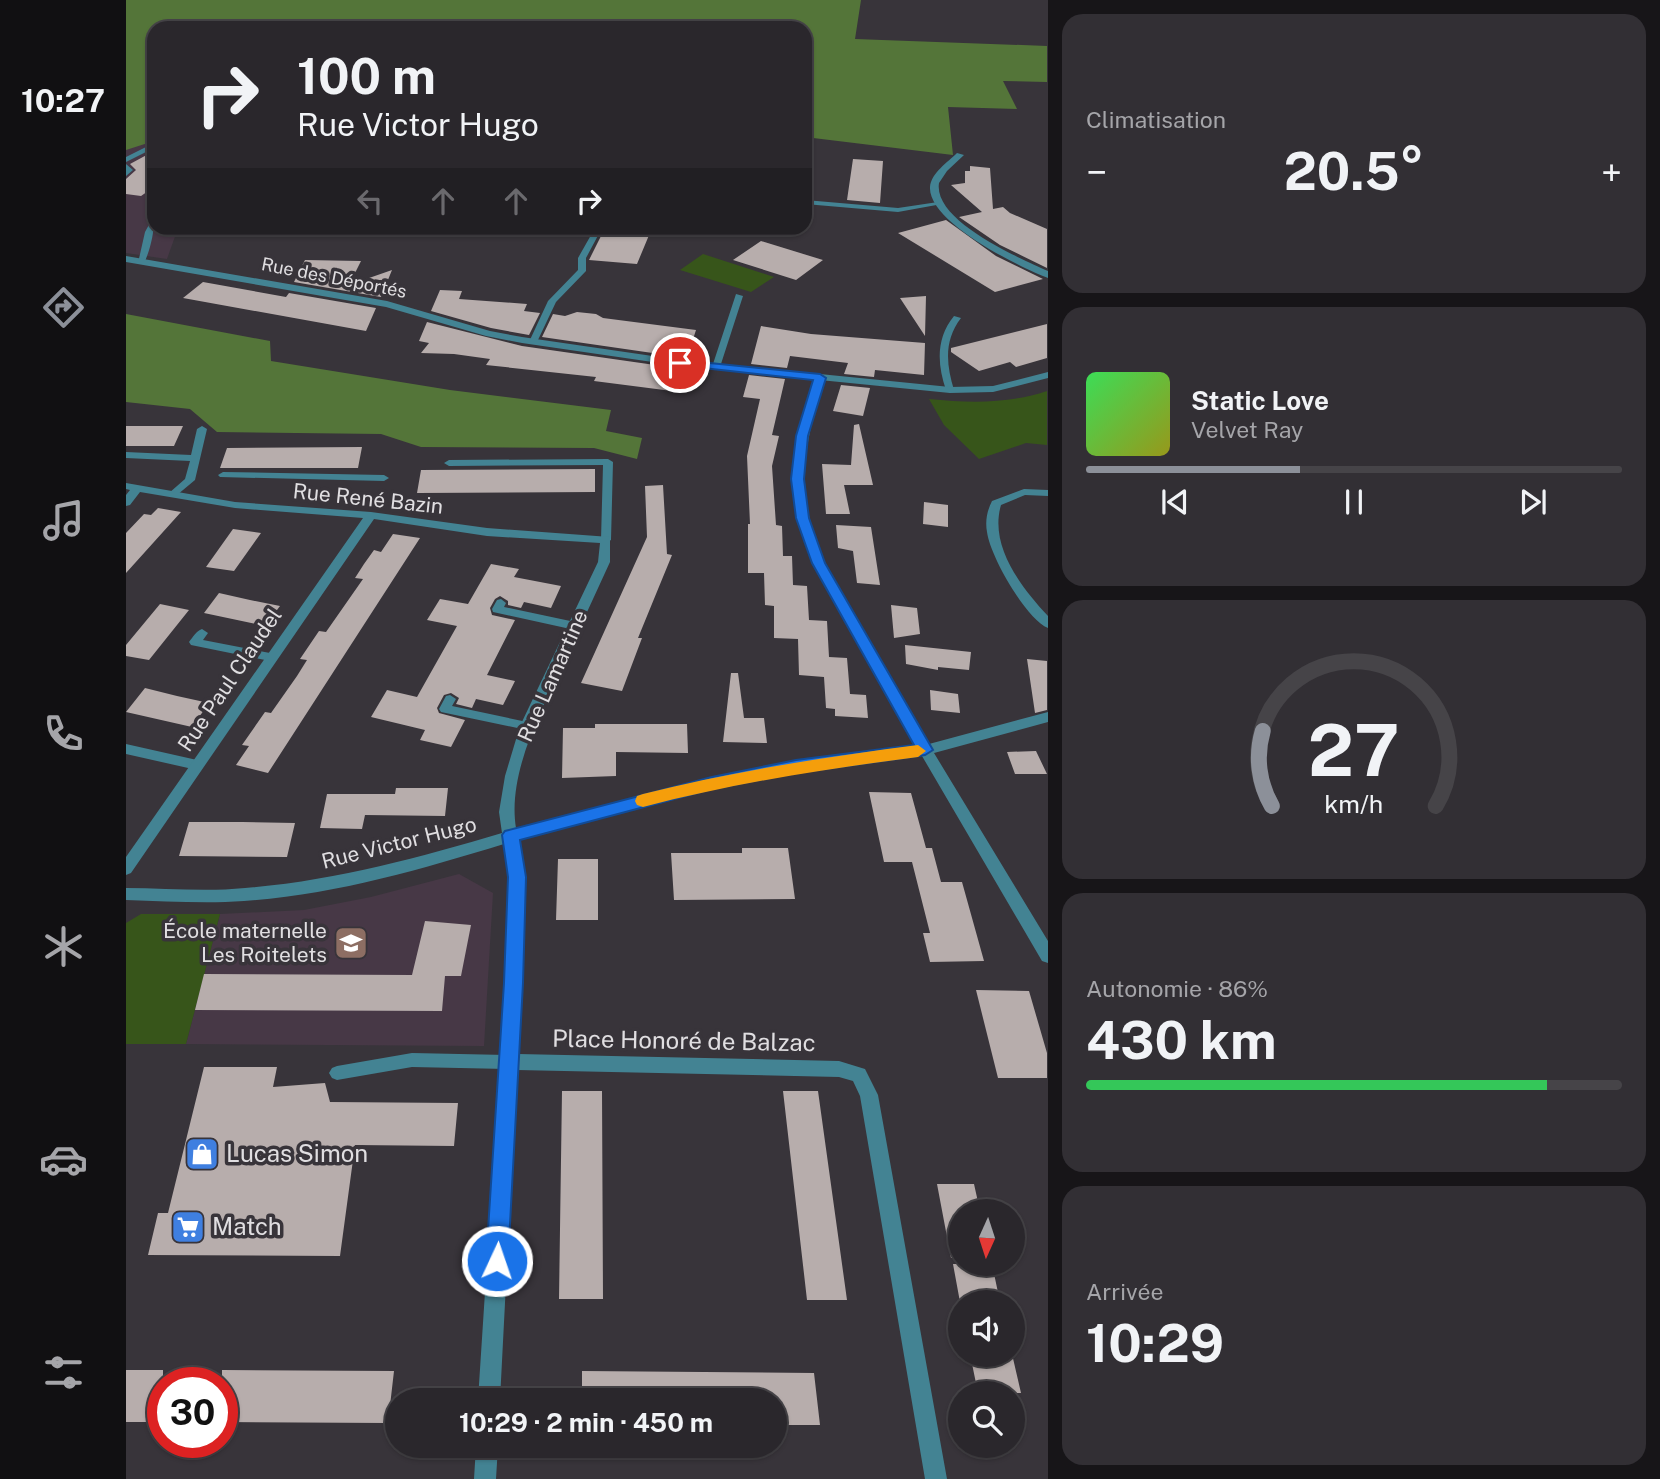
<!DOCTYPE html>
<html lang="fr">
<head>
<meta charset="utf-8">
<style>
  body { margin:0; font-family:"Public Sans",sans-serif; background:#322f34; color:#f1f3f6; height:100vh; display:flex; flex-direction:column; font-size:26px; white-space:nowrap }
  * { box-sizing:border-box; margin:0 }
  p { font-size:23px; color:#a5a5a9 }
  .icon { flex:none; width:38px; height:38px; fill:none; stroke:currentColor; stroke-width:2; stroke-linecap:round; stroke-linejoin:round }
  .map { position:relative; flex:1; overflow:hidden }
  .drawer { display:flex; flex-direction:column; gap:14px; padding:14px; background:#171518; width:612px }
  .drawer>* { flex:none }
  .top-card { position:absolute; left:21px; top:21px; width:665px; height:214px; border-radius:21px; box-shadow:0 2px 5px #0004,0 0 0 2px #464448; background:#2a272c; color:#f1f3f6; overflow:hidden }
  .needle { width:46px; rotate:183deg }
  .controls { position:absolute; left:822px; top:1199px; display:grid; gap:14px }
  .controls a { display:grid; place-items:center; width:77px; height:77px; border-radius:50%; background:#2a272c; box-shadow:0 2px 5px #0004,0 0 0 2px #464448; font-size:35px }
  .speed { position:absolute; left:21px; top:1367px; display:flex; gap:14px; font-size:35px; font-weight:700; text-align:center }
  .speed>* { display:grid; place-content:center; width:91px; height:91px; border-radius:50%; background:#2a272c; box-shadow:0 2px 5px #0004,0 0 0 2px #464448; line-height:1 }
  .speed .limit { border:10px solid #d22; background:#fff; color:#111 }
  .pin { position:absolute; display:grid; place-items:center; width:60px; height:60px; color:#fff; margin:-30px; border:4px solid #fff; border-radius:50%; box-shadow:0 2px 7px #0007 }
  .me { position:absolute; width:77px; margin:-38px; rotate:3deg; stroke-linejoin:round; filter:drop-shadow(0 0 5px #0008) }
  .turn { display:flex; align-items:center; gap:24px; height:147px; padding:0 35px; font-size:32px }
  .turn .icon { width:91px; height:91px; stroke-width:2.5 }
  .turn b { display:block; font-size:49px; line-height:60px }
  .lanes { display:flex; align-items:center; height:66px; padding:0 35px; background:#0003; justify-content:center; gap:35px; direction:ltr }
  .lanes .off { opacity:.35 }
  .big { font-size:52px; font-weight:700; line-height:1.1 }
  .drawer .tile { flex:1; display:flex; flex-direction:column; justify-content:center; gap:10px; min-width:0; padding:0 24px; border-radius:21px; background:#322f34 }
  .drawer .dial { align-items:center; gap:0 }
  .dial svg { height:182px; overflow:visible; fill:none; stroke:#464448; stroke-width:7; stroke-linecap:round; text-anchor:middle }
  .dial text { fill:#f1f3f6; stroke:none }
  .song { display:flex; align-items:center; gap:21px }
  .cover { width:84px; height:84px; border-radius:10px; background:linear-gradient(135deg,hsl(130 70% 55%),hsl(60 70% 35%)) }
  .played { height:7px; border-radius:4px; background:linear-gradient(90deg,#8c9099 40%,#464448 40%) }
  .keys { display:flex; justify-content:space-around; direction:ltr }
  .heat { display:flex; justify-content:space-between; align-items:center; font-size:38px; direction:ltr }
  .charge { height:10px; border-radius:5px; background:linear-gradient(90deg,#34c759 86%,#464448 0) }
  .trip { position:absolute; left:259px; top:1388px; width:402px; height:70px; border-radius:35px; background:#2a272c; box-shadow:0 2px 5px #0004,0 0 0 2px #464448; font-weight:700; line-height:70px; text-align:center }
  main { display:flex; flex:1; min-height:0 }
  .tab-bar { display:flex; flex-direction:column; width:126px; justify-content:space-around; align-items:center; background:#111012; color:#a5a5a9 }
  .tab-bar .icon { width:49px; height:49px }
  .tab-bar .on { color:#8c9099 }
  .tab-bar b { font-size:32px; color:#f1f3f6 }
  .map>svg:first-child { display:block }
  .education { fill:#473846 }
  .green { fill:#37551a }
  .forest { fill:#547539 }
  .building { fill:#b7adac }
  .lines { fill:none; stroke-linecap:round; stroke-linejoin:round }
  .service { fill:#438393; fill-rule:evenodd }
  .minor { fill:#438393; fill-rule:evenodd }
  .tertiary { fill:#438393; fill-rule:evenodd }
  .route { fill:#1a73e8; stroke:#114b97; stroke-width:2 }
  .slow { fill:#f59e0b }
  .labels { text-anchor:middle; stroke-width:7; stroke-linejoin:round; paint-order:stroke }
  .far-street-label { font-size:18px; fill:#e0dee1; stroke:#38343a }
  .street-label { font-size:21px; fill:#e0dee1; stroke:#38343a }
  .poi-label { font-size:21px; fill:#e0dee1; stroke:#38343a; text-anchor:end }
  .near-street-label { font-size:24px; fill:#e0dee1; stroke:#38343a }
  .near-poi-label { font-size:24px; fill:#e0dee1; stroke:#38343a; text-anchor:start }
</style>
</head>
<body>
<main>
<nav class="tab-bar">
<b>10:27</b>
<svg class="icon on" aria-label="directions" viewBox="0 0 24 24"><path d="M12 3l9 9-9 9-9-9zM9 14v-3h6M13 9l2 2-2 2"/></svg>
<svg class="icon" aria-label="music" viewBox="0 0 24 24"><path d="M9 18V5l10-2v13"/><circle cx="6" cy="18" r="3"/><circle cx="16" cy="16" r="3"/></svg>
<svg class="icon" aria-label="phone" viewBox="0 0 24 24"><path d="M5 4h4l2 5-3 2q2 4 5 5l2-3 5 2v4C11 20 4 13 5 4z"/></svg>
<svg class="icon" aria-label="climate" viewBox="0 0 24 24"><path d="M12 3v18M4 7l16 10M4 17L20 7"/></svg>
<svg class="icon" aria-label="car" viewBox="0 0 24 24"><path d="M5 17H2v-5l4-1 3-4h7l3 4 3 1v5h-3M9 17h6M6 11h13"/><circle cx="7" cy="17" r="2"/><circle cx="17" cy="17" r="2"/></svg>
<svg class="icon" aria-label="filters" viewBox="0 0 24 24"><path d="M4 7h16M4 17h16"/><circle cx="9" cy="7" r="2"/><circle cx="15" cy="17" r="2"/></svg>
</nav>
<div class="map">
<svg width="922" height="1479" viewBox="0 0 922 1479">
  <rect width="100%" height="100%" fill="#38343a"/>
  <path class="education" d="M28 136V228H52L41 259 0 253V142Z
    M333 874 367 893 358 1046 60 1044 94 914 178 910 245 897Z"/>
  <path class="green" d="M577 254 648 277 625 292 554 270Z
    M921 391V445L900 443 853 459 818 425 803 399C844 403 882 404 921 391Z
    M15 914H94L60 1044H0V923Z"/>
  <path class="forest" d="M0 0H735L729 39 921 46V82L877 81 891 109 822 107 827 155 679 137V28H28V141L0 150Z
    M0 314 144 341 145 361 324 390 485 410 480 431 516 438 511 459 468 448 295 447 255 434 91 432 64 409 0 402Z"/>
  <path class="building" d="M28 151V187L15 196 0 194V179L10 170 4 164Z
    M727 159 757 161 754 203 721 200Z
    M844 166 864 168 867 209 877 207 884 213 921 229V268L874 245 833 217 856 212 825 185 839 183V171H844Z
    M820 220 870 256 917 279 869 292 772 233Z
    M479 228H526L511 264 463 260Z
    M635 241 697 260 670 280 607 260Z
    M179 260 235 261 223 285 266 270 255 297 168 282Z
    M77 282 160 297 163 293 250 308 240 331 57 298Z
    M314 290 336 291 333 299 401 304 398 311 414 313 403 335 365 328 305 311Z
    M800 296 799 336 774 298Z
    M451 312 470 314 477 318 570 330 561 358 416 337 427 314 439 316Z
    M301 322 396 346 557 369 552 387H549L546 391 468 381 470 377 360 365 364 359 328 354 295 353 303 343 293 341Z
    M921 324V358L890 367 884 362 853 371 825 352V348Z
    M635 326 685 334 799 343 798 375 749 370 748 377 718 374 722 363 664 356 661 368 625 364Z
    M623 375 659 379 646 435 653 436 646 466 650 525 656 526 657 556H666L667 585 681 586 683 620 701 621 703 657 721 658 724 694 740 695 742 718 709 716V709L700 708 698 677 673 675 672 639 648 638V606L639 605 638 573H622V524H624L621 456 634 399 617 397Z
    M715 385 744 388 737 416 707 411Z
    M733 424 747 485H718L724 514H700L696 464 725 465 728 425Z
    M0 426H57L48 446H0Z
    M236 447 232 468H94L101 448Z
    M469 469V492L291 493 295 470Z
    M537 485 541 554 546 555 512 638H516L496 691 455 683 521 537 519 486Z
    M798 502 822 505V527L797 524Z
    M32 508 55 512 0 573V533L18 514 25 515Z
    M710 525 745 527 754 585 731 583 727 551 712 548Z
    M107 529 135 533 108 571 80 567Z
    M267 534 294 538 142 773 110 765 123 746 116 745 139 712 145 713 171 676 181 660 174 659 193 631 200 632 237 579 229 578 238 564 248 550 255 552Z
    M365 564 393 569 388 577 435 586 425 608 398 602 395 608 382 605V601L374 596 369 599 364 608 366 615 389 620 361 675 389 681 377 705 350 699 346 708 330 704 333 698 325 693 318 695 311 708 313 713 339 720 325 747 294 740 299 730 245 717 261 690 291 697 331 626 301 620 314 599 342 604Z
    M93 593 124 600 154 606 139 626 78 613Z
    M34 604 63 610 23 660 0 656V645Z
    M765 605 791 608 794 634 768 638Z
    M779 645 845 652 843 670 812 667V670L780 664Z
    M901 659 921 661V710L909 713Z
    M605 673H612L618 718H638L641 743 597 742Z
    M19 688 51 696 83 703 66 727 0 712Z
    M804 690 832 694 834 713 805 710Z
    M469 724H561L562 753 490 752V776L436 778 437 728H469Z
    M910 751 921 774H889L881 752Z
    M270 788H322L319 816 239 815 236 829 194 828 201 794H269Z
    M743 792 785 793 800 848H806L815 882H836L858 961 804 962 797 933H804L786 862H758Z
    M63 822H116L169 823 161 857 53 856Z
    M616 848H662L669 899 548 900 545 853H616Z
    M432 859H472V920H430Z
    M299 921 345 925 335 976H319L316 1011 69 1010 78 974 286 975Z
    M850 990 903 991 921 1053V1078H872Z
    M78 1067H151L147 1087 199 1083 204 1102 332 1103 328 1146 229 1145 214 1256 22 1255 32 1213H42Z
    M436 1091H476L477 1299H433Z
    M657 1091H692L721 1300H681Z
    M811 1184H848L854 1211H835V1257L825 1258Z
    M827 1264H866L874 1302H834Z
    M844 1354H886L895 1393H852Z
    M0 1370H37V1422H0Z
    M96 1370 268 1371 262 1423 96 1422Z
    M456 1371 688 1373 694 1425H649V1400H456Z"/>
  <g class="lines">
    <path class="service" d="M28 143V148L0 162V157Z
      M0 164 7 170 0 176Z
      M679 200 772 208 812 202 816 204 772 212 679 204Z
      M25 221H28C28 233 24 251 18 263H12L19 232Z
      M469 228H476L460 258V271L430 302 411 342 404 344 403 342 422 301 452 270V258Z
      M610 294 617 296 594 367 587 369 586 367Z
      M828 316 835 318C818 340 820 364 828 390L824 393 820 390C811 364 810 338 828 316Z
      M76 426 81 429 69 480 51 495 48 496 43 493 59 479 64 461 0 458V452L65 455 71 429Z
      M482 459 487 462 485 540 480 543 475 540 477 465 323 466 318 463 323 460Z
      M97 472 258 475 263 478 258 481 94 477 92 475Z
      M375 599 380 603 378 607 449 622 455 626 449 630 367 612 366 609 371 600Z
      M76 629 82 633 77 640 144 653 150 657 144 661 65 645 63 642C67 637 70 631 76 629Z
      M324 695 330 699 326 706 401 722 407 726 401 730 315 712 313 709 320 696Z
      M0 744 71 760 75 762 77 765 75 768 71 770 0 754Z
      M286 1053 381 1055 386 1057 389 1062 386 1067 381 1069 286 1067 211 1080 206 1078 203 1073 206 1068 211 1066Z"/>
    <path class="minor" d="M831 153 838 155 821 171 813 183C807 221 893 258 922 271V278C893 267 802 222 804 187 805 173 822 162 831 153Z
      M694 375 699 378C688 412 678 446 679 482 680 544 717 596 747 647 766 679 784 712 803 744L922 712V722L808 753 922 941V963L916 961 796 756 670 772 586 788 392 840 399 877 392 1054 713 1061 739 1069 752 1095 821 1479H799L734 1096 727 1081 713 1077 391 1070 374 1400H352L380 968 383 877 378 844C293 870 207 895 118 901 79 904 39 901 0 900V888C39 888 80 892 119 888 207 881 292 858 376 833L373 812 379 776 394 726 472 562 474 543 361 536 248 519 5 873 0 875V857L237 518 109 508 14 492 4 505 0 506V495L4 490 0 489V483L109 502 245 512 361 528 484 537V562C469 595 454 627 439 660 416 709 381 773 390 828L586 778 670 762 790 746 692 574 671 517 668 499V464L674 429 689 378Z
      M898 489 922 490V496L899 495 875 505C863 546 895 587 922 616V628C900 619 864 556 861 532 859 521 861 511 866 501Z
      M350 1446H372L370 1479H348Z"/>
    <path class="tertiary" d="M0 256 261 301 364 331 396 337 554 360 824 387 867 386 922 372V378L867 392 824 393 554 366 396 343 360 336 260 307 0 262Z"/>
  </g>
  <path class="route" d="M554 360 694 374 700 378 682 436 678 479 683 518 699 563 807 750 799 755 670 773 586 789 394 840 400 877 397 983 382 1261 379 1269 371 1272 363 1269 360 1261 378 983 382 877 376 835 379 831 586 777 670 760 788 745 686 563 670 518 665 479 670 436 687 380 550 365 549 363Z"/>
  <path class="slow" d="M792 745 800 751 792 757C699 769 608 783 517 807L511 805 509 801 511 796 517 794C608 771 699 757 792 745Z"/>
  <defs>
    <symbol id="school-square" viewBox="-11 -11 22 22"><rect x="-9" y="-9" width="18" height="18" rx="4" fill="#8d6e63" stroke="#38343a"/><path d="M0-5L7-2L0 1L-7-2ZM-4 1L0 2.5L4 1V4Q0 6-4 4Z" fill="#fff"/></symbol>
    <symbol id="shop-square" viewBox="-11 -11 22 22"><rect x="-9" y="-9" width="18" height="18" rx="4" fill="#3f7fe0" stroke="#38343a"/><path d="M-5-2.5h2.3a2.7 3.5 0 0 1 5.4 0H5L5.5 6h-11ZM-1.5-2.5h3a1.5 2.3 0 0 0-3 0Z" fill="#fff"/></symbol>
    <symbol id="supermarket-square" viewBox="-11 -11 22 22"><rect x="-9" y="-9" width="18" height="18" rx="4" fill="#3f7fe0" stroke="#38343a"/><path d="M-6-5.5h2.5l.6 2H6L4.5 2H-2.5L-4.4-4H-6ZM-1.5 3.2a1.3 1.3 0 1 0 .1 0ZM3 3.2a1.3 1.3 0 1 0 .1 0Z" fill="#fff"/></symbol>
  </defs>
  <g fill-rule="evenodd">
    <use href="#school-square" x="206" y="924" width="38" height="38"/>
    <use href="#shop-square" x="57" y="1135" width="38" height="38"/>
    <use href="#supermarket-square" x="43" y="1208" width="38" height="38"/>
  </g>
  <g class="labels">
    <g class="far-street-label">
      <text transform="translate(208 278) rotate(11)" y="6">Rue des Déportés</text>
    </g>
    <g class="street-label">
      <text transform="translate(242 499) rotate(6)" y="7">Rue René Bazin</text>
      <text transform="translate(427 676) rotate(-66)" y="7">Rue Lamartine</text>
      <text transform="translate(104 680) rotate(-56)" y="7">Rue Paul Claudel</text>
      <text transform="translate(273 843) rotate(-14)" y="7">Rue Victor Hugo</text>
    </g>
    <g class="poi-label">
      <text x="201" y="938">École maternelle<tspan x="201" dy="24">Les Roitelets</tspan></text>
    </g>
    <g class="near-street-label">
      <text transform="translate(558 1041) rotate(1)" y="8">Place Honoré de Balzac</text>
    </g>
    <g class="near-poi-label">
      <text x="100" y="1162">Lucas Simon</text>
      <text x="86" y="1235">Match</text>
    </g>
  </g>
</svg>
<div class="controls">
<a><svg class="needle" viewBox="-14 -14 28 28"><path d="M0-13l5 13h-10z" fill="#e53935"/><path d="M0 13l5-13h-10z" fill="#a5a5a9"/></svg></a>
<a><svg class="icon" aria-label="sound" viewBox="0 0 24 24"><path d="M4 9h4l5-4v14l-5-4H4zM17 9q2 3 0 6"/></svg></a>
<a><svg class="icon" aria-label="search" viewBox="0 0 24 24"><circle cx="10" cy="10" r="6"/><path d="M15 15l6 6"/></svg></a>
</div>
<div class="speed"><div class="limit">30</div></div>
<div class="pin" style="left:554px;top:363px;background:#d93025"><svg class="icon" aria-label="arrive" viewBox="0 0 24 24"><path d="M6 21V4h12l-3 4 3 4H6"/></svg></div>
<svg class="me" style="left:371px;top:1261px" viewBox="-20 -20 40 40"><circle r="17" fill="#1a73e8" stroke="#fff" stroke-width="3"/><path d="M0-11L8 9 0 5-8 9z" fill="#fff"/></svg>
<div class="trip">10:29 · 2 min · 450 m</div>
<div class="top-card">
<div class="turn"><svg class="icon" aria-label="right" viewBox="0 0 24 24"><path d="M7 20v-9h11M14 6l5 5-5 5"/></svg><div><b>100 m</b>Rue Victor Hugo</div></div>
<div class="lanes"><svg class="icon off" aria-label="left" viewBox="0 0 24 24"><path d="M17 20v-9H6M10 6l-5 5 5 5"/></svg><svg class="icon off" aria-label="ahead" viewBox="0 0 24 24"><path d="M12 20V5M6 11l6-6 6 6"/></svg><svg class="icon off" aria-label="ahead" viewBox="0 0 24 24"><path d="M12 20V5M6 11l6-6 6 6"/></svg><svg class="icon" aria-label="right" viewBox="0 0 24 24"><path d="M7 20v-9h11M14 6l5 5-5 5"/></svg></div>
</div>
</div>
<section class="drawer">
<div class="tile"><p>Climatisation</p>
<div class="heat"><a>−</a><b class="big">20.5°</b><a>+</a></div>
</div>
<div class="tile">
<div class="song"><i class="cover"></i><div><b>Static Love</b><p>Velvet Ray</p></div></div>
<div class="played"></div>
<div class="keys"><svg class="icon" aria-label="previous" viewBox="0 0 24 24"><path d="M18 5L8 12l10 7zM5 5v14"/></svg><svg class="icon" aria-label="pause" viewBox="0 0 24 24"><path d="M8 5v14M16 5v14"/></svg><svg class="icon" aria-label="next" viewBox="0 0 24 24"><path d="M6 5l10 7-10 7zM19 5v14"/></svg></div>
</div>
<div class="tile dial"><svg viewBox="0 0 100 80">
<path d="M14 69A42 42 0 1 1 86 69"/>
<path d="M14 69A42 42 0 0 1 10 36" stroke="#8c9099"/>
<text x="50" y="56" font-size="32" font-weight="700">27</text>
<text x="50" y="72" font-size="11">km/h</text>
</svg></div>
<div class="tile"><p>Autonomie · 86%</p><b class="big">430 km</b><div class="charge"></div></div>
<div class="tile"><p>Arrivée</p><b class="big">10:29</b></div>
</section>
</main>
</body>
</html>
